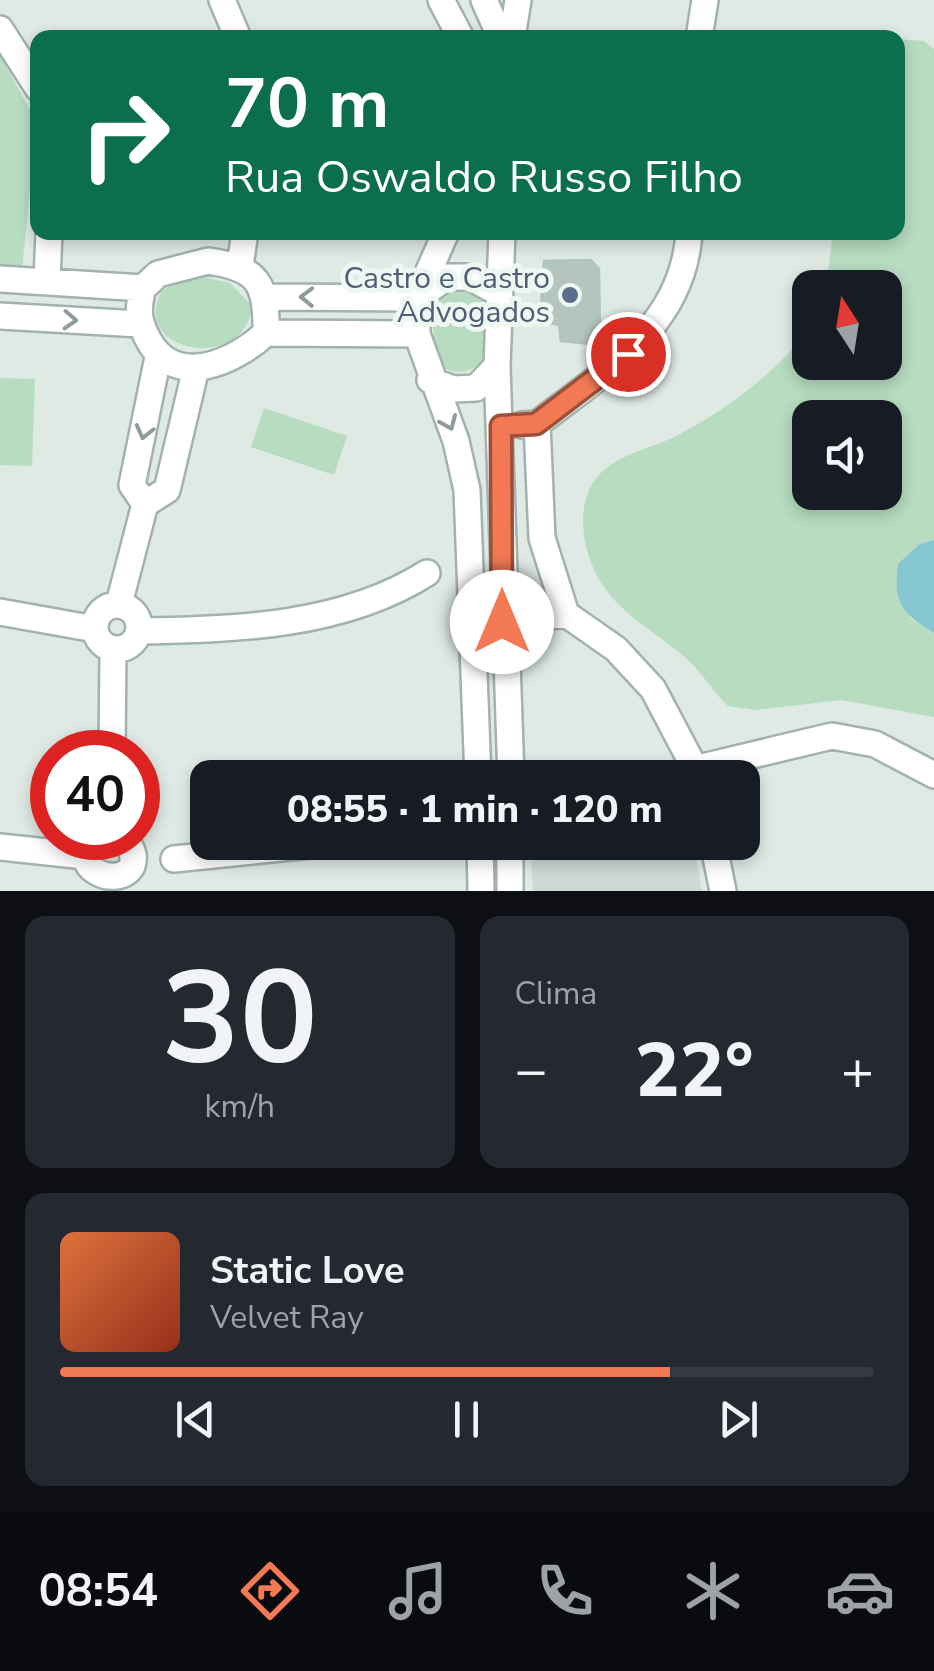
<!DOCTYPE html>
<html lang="pt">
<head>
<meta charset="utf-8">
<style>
  body { margin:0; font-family:"Nunito Sans",sans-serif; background:#242831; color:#f1f3f6; height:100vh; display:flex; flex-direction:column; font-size:38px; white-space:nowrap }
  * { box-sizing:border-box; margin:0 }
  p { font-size:32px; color:#9ea1a6 }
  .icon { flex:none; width:55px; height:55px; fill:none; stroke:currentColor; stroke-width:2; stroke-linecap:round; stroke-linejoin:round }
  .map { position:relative; height:891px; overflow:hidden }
  .drawer { display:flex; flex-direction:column; gap:25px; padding:25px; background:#0d0f14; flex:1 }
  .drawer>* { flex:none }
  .hud { position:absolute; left:30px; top:30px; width:875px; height:210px; border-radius:20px; box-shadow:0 5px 15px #0003; background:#0b6e4f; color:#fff; overflow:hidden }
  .needle { width:65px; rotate:348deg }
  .fabs { position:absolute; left:792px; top:270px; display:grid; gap:20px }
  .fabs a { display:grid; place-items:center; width:110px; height:110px; border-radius:20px; background:#171b24; box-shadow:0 5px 15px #0003; font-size:50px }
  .speed { position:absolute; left:30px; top:730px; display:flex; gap:20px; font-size:50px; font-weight:700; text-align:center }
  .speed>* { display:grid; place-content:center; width:130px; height:130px; border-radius:50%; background:#171b24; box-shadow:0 5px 15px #0003; line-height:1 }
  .speed .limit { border:15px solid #d22; background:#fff; color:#111 }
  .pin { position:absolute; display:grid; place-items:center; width:85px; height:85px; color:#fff; margin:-42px; border:5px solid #fff; border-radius:50%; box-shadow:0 2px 10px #0007 }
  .me { position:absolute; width:110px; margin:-55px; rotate:0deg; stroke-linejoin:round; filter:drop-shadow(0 0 8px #0008) }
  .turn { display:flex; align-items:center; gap:35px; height:210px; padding:0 30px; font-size:45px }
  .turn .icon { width:130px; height:130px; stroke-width:2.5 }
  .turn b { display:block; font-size:70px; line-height:85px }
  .big { font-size:75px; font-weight:800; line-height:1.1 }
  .drawer .card { flex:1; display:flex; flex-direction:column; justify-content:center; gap:15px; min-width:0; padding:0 35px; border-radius:20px; background:#242831 }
  .drawer .dial { align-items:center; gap:0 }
  .dial b { font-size:130px; line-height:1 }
  .song { display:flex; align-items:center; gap:30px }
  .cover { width:120px; height:120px; border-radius:15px; background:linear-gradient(135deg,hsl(20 70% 55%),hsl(10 70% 35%)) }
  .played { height:10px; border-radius:5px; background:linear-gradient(90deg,#f27954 75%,#363941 75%) }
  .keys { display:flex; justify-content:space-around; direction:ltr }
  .heat { display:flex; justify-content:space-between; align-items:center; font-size:55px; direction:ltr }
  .drawer .tiles { flex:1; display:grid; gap:25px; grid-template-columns:1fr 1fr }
  .card:last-child { grid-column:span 2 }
  .trip { position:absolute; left:190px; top:760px; width:570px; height:100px; border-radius:20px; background:#171b24; box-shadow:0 5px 15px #0003; font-weight:800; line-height:100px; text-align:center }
  .dock { display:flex; height:160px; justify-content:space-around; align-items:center; background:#090b0e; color:#9ea1a6 }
  .dock .icon { width:70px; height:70px }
  .dock .on { color:#f27954 }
  .dock b { font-size:45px; color:#f1f3f6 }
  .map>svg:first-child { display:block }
  .built { fill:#cddad4 }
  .green { fill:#b7dcc0; fill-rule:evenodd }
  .water { fill:#85c6d0 }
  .building { fill:#b4c5be; stroke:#b1c4bc; stroke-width:2.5 }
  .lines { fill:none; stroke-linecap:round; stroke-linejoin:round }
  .minor-casing { stroke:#a2b2ac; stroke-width:30 }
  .minor { stroke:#fff; stroke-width:25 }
  .oneway { stroke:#909c99 }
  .route-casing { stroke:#9d4f37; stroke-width:25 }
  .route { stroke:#f27954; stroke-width:18 }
  .service-dot { fill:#5c6f8a; stroke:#eff7f3; stroke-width:4 }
  .labels { text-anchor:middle; stroke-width:10; stroke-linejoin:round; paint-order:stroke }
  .service-label { font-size:30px; fill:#4e5e75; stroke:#eff7f3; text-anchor:end }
</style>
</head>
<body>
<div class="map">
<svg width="934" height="891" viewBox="0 0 934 891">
  <rect width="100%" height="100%" fill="#dfeae5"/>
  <path class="built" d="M622 843H693L702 891H533L531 861Z"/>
  <path class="green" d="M898 39 924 41 934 49V540L920 544 910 618 934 633V717L841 700 756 710 728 706C713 692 703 674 688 660 660 634 624 618 602 584 583 556 573 505 598 476 618 453 655 448 680 434 726 410 780 370 810 327V362H885V288L826 287 833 233 898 232ZM810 418H885V492H810Z
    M0 55 37 123 22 269 0 267Z
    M199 276 230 283 252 306C246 373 130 354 161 292L178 280Z
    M464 288 484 303V360C471 373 457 376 441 366 433 343 428 314 442 294Z
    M0 378 35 379 32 466 0 465Z
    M264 408 347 436 334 475 251 447Z"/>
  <path class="water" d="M934 540V633C901 613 893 602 898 564L920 544Z"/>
  <path class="building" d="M591 260 599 269 600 339 591 344 561 341 559 325 540 321 544 261Z"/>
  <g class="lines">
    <defs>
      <path id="minor" d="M222 0 238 38
        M441 0 461 38
        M484 0 501 38
        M0 29 38 88
        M512 38 518 0
        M699 38 705 0
        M446 232 417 298V334L456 441 467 490 478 778
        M502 232 497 366 511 778
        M208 261C258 268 267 283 266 333 235 362 176 389 149 341 138 321 137 310 143 288L158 274Z
        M240 266 245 232
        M0 279 143 288
        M47 281 49 232
        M267 297 417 298 447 277H470L499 293
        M0 316 139 324
        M266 333 417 334
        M430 380 453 389 476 388 497 366
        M537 424 542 538 566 614 616 649 653 689 700 778
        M522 425 537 424C604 372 684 326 689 232
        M145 504 132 485 158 357
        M119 604 145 504 167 490 196 368
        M95 627a22 22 0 1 1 44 0a22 22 0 1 1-44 0Z
        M0 612 95 629
        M502 622 566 614
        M139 631C235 630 344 626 427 573
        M112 752 113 649
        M698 768 832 736 875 744 934 775
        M97 838C63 866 118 891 132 866 136 854 130 845 122 838
        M480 842 481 891
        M713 842 723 891
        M0 847 85 856
        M174 859 340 842
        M510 891V842"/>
    </defs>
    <use href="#minor" class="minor-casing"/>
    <use href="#minor" class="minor"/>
  </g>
  <defs><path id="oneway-chevron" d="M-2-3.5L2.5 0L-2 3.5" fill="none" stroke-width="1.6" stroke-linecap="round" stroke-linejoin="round" transform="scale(2.5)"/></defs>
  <g class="oneway">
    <use href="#oneway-chevron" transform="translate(307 297) rotate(-179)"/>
    <use href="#oneway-chevron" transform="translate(70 320) rotate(3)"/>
    <use href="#oneway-chevron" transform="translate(449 423) rotate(67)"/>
    <use href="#oneway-chevron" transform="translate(144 432) rotate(104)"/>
  </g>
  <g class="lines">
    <defs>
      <path id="route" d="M502 622 501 426 536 424 628 354"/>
    </defs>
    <use href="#route" class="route-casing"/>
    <use href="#route" class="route"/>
  </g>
  <circle class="service-dot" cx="570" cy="295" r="10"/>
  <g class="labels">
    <g class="service-label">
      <text x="550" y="288">Castro e Castro<tspan x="550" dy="34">Advogados</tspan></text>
    </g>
  </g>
</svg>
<div class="fabs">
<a><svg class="needle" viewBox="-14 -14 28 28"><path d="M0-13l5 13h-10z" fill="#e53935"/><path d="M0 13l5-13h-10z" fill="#9ea1a6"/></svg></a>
<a><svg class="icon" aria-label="sound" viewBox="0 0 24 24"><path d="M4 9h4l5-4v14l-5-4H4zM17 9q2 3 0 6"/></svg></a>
</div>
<div class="speed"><div class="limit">40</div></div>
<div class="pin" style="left:628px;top:354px;background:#d93025"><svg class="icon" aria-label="arrive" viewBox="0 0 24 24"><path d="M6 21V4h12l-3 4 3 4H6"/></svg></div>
<svg class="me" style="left:502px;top:622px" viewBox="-20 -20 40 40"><circle r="19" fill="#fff"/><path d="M0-13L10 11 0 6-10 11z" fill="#f27954"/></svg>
<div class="trip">08:55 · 1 min · 120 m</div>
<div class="hud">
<div class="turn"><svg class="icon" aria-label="right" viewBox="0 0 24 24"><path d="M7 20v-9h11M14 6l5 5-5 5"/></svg><div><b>70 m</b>Rua Oswaldo Russo Filho</div></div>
</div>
</div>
<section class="drawer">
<div class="tiles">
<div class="card dial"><b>30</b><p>km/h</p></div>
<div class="card"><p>Clima</p>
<div class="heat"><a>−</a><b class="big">22°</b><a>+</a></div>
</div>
<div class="card">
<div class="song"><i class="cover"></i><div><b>Static Love</b><p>Velvet Ray</p></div></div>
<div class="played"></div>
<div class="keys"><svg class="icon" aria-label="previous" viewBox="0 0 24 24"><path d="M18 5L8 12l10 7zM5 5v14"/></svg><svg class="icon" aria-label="pause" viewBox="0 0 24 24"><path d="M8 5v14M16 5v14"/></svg><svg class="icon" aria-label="next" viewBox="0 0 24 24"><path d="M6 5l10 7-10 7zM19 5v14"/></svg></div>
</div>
</div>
</section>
<nav class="dock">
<b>08:54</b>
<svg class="icon on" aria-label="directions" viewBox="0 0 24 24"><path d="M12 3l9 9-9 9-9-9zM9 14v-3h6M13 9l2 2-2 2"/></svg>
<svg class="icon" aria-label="music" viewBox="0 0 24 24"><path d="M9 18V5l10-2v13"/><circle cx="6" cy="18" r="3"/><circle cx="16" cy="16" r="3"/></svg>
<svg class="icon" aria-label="phone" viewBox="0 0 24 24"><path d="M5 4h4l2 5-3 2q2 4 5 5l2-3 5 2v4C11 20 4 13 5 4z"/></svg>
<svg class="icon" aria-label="climate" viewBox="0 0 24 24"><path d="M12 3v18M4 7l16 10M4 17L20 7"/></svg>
<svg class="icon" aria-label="car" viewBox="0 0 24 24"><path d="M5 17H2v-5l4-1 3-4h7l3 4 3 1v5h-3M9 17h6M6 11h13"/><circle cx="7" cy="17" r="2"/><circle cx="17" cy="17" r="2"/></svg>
</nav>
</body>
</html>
